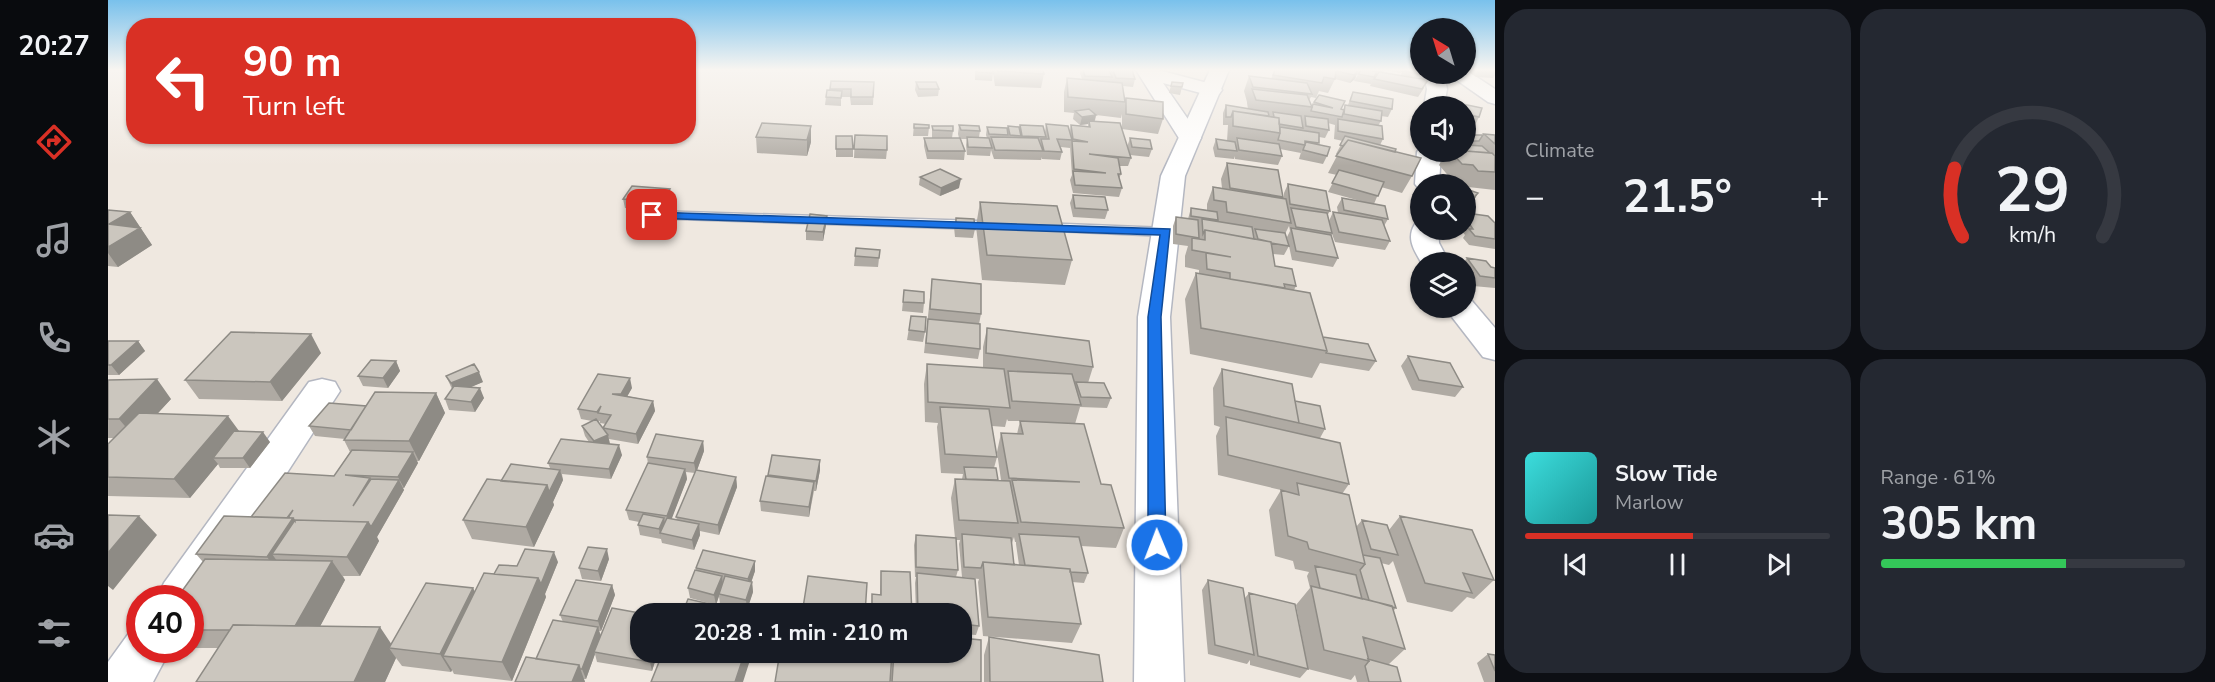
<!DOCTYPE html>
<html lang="en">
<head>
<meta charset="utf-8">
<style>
  body { margin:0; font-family:"Nunito Sans",sans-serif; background:#242831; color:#f1f3f6; height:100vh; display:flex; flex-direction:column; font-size:22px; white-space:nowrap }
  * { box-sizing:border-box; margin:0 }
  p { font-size:20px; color:#9ea1a6 }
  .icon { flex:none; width:33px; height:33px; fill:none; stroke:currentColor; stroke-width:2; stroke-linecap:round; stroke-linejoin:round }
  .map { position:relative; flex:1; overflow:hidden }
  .drawer { display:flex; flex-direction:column; gap:9px; padding:9px; background:#0d0f14; width:720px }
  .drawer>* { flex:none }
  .top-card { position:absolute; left:18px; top:18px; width:570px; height:126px; border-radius:24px; box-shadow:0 2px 4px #0004; background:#d93025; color:#fff; overflow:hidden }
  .needle { width:39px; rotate:322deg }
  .tools { position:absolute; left:1302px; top:18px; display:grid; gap:12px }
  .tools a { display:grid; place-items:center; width:66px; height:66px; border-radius:50%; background:#171b24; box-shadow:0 2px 4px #0004; font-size:30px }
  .speed { position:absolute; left:18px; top:585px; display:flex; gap:12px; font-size:30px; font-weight:700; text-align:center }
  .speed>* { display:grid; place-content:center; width:78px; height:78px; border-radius:50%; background:#171b24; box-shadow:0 2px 4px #0004; line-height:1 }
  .speed .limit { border:9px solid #d22; background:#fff; color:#111 }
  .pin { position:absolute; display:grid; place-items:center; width:51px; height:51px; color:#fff; margin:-26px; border-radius:12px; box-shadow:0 3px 9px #0006 }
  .me { position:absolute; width:66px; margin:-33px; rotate:359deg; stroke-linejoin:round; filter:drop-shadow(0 0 4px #0008) }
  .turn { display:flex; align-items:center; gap:21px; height:126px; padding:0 18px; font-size:27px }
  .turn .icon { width:78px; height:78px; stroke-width:2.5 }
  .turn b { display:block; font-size:42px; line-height:51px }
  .big { font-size:45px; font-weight:700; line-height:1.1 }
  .drawer .card { flex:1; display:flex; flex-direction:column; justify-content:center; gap:9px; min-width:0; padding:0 21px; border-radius:24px; background:#242831 }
  .drawer .dial { align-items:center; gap:0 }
  .dial svg { height:156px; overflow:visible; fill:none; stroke:#363941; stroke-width:7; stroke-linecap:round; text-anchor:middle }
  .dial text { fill:#f1f3f6; stroke:none }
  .song { display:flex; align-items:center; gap:18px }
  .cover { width:72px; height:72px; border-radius:9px; background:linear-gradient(135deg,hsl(180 70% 55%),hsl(180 70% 35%)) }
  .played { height:6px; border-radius:3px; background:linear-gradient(90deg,#d93025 55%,#363941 55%) }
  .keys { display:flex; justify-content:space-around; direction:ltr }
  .heat { display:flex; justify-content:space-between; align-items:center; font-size:33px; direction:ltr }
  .charge { height:9px; border-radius:4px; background:linear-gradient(90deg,#34c759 61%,#363941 0) }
  .drawer .tiles { flex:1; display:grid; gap:9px; grid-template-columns:repeat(2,1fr) }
  .trip { position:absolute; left:522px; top:603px; width:342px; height:60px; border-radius:24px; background:#171b24; box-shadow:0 2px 4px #0004; font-weight:700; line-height:60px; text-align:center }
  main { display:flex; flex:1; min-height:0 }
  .dock { display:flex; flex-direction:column; width:108px; justify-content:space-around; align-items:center; background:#090b0e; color:#9ea1a6 }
  .dock .icon { width:42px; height:42px }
  .dock .selected { color:#d93025 }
  .dock b { font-size:27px; color:#f1f3f6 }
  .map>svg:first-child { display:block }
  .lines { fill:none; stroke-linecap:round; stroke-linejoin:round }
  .service-casing { stroke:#b4b7c1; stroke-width:3 }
  .minor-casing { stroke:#b4b7c1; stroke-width:3 }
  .tertiary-casing { stroke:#b4b7c1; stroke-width:3 }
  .service { fill:#fff; fill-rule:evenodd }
  .minor { fill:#fff; fill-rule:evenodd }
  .tertiary { fill:#fff; fill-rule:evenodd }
  .wall { fill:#afaaa3; fill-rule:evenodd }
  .shaded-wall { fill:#8e8b85 }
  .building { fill:#cbc6be; stroke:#8e8b85; stroke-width:1.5 }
  .route { fill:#1a73e8; stroke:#114b97; stroke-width:1.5 }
</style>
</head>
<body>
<main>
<nav class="dock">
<b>20:27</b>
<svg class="icon selected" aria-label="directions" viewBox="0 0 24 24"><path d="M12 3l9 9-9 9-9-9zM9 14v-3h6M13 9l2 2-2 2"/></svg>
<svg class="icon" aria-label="music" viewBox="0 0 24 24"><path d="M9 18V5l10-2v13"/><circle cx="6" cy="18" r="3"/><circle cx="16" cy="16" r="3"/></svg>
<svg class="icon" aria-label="phone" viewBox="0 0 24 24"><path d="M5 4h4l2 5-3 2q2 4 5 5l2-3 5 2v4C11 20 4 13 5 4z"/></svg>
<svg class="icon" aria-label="climate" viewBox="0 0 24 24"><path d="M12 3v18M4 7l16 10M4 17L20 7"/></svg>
<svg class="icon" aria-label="car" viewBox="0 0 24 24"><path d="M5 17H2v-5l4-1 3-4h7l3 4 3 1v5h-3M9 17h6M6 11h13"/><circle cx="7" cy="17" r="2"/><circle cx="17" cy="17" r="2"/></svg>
<svg class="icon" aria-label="filters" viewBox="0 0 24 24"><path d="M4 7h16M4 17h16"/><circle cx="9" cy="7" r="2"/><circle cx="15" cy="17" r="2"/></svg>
</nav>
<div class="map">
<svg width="1387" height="682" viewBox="0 0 1387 682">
  <rect width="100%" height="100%" fill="#efe8e0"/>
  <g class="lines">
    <defs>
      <path id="service" d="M545 211 870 221 877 225 870 229 540 218 538 215Z
        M931 223 1058 228 1065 232 1058 236 926 230 924 227 926 224Z"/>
      <path id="minor" d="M1028 70H1050L1111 86 1114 90 1111 94 1104 96 1055 83 1093 138 1090 143H1074Z
        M1358 70 1387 89V104L1380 102 1340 74H1358Z
        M1316 74H1336L1339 89 1336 106H1316L1319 89Z
        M1312 148V152H1333L1331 184H1312V190L1307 184 1309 152Z
        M1312 223V230H1330L1331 243 1341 262H1313C1306 250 1298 238 1307 224Z
        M1358 300 1364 301 1387 328V360L1375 357 1337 308H1358Z
        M214 379 227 382 232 391 88 613 82 615V598H49L56 583 201 382Z
        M32 629V650H62L45 682H0V662L21 633Z"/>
      <path id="tertiary" d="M1102 70H1121L1077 176 1062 317 1076 682H1026L1030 317 1053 176Z"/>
    </defs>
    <use href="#service" class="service-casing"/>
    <use href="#minor" class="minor-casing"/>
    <use href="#tertiary" class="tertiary-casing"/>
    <use href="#service" class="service"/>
    <use href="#minor" class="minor"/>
    <use href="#tertiary" class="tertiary"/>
  </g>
  <path class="wall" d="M867 70H935L936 74 933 88 887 86 885 73 884 81 867 80Z
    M973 70H1001L1003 73V70H1024L1027 79 1025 87 1015 86 1017 102 1018 98 1055 119 1050 134 1014 129 1019 147 1022 138 1044 149 1041 157 1022 155 1023 158 1020 166H1011L1013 174 1011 179 1014 188 1011 197 965 193 962 180 964 175 962 146V148L953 147 954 152 952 160 934 159V157L933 160 886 159 883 150 882 156 859 155 858 145 859 139H853L857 151 856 160 819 159 816 146V138H824V126L845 131 844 138H851L850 134 851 125 872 131 871 137 879 138 878 135 879 127 899 131 900 126 911 128 912 125 937 132 938 124 962 130 963 125 980 126V124L972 125 965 119 966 113 956 112V92L959 78 974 79 972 73ZM1014 114V129L987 121 988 115 1013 118Z
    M1167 70H1249L1250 71 1247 79 1242 83 1227 79 1220 93 1211 91 1208 98 1203 97 1201 100 1204 106 1211 95 1235 110 1237 105H1240L1245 92 1284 109 1280 117 1273 116V121L1270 126 1275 139 1272 145 1287 152 1304 176 1294 193 1273 187 1266 204 1280 219 1276 226 1282 241 1277 250 1227 242 1224 234 1223 236 1230 258 1225 267 1184 260 1181 246 1176 255 1165 254 1167 266 1188 286 1186 290 1215 337 1268 361 1261 371 1212 363 1204 378 1082 354 1077 299 1088 273 1091 274V270L1077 267V256L1080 246 1065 244V226L1068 217 1080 219 1083 208 1099 210V204L1105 187 1114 188 1113 179 1119 163 1175 197V198H1176V193L1180 184 1222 211 1219 216 1221 221 1225 212 1230 213 1229 207 1234 198 1256 202 1220 192 1229 175 1220 173 1230 154H1228L1235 141 1226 139 1227 125 1220 123 1221 130 1217 138 1211 137 1210 145 1219 156 1215 164 1191 159 1194 149 1193 153 1172 149 1174 156 1170 165 1127 159V156L1126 159 1107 157 1105 148 1108 139 1119 141 1120 125H1115V113L1118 105 1140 109 1139 103V102L1136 91 1141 76 1163 79ZM1181 226 1182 231 1179 237 1180 243 1177 234Z
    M1253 70H1276L1275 72 1293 75 1294 72 1291 73 1279 70H1312L1309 78 1316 88 1310 97 1262 86 1264 81 1263 84 1246 81Z
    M1358 70H1387V75L1385 78 1368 77Z
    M723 81 766 82 765 105H743L742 97H733V106L717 105 718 97 722 90Z
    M808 82 831 89 830 96 810 97 807 90Z
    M1064 82 1074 87 1072 95 1061 93Z
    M1345 102 1374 108 1371 117 1367 125 1358 123V106H1343Z
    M654 123 703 142 699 156 649 153 648 137Z
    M806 124 821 128 820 136H805Z
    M1358 132 1364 135H1375L1376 134 1387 135V190L1360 187 1354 181 1344 180 1331 165 1337 155 1334 152H1358Z
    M747 135 779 150 778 159 746 158Z
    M728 136 745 149V157H728Z
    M812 177 851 188 832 196 811 185Z
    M1358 189 1370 193 1365 202 1360 206 1358 205Z
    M965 195 1000 210 997 219 965 217 962 203Z
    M563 198 555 211 517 208 515 199Z
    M872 202 964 260 957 285 874 280 868 226Z
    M0 210 22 212 44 245 10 267 0 266Z
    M1358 213 1386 223 1387 222V249L1361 245 1355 238 1357 235 1353 230H1358Z
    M848 218 867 229 865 238 847 237 846 227Z
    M718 225 715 241 698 240V231Z
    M772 250 770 267 746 266 747 256Z
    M1359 258 1383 267 1387 268V288L1365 286 1358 275V262H1356Z
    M824 279 873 314 871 324 872 349 870 359 816 353Z
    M796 290 816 303 815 313 794 311Z
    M803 316 817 332 815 342 799 340Z
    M879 328 985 367 980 383 1003 398 999 408 972 407 967 424 993 484 1016 528 1008 548 973 546 980 573 976 583 964 582 973 624 964 643 875 636 870 582 871 579 854 577 851 544 852 540H848L850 570 848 577 871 626 868 635 854 634V614H808L807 583 808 577H807L806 545 808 535 847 538 843 498 847 479H854L855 474 833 473 829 427 830 423 817 422 816 384 819 364 875 368V347ZM899 419 900 421H912L909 434 893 433 889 452 893 480H890L886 468 889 457 884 426 897 427ZM906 537 907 542H908V544L911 565H906L903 543H904Z
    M0 341H30L37 351 11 375H0Z
    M213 353 174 401 91 399 77 380Z
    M1300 356 1355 387 1347 397 1304 390 1293 366Z
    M288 361 292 371 280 388 255 386 250 376Z
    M1114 369 1187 401 1217 429 1212 438 1241 484 1234 494 1248 527 1254 520 1281 530 1292 516 1386 580 1366 599 1359 597 1344 612 1299 602 1285 561 1281 565 1273 563 1288 608 1285 611 1297 649 1281 664 1293 682H1249L1247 675 1243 680 1200 669 1192 678 1142 665V660L1139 664 1100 654 1094 590 1100 580 1137 598 1141 593 1196 648 1188 605 1202 588 1199 576 1201 572 1187 569 1185 561 1167 556 1161 510 1173 490 1110 475 1108 436 1112 427 1106 425 1105 388Z
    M338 376 375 382 362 387 376 398 367 412 341 410 337 399 344 389Z
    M0 380 63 399 49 414 131 431 162 442 142 468H112L110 464 82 498 0 496V444L6 438H0Z
    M524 388 519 396 545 401 547 411 530 444 501 439 502 444 514 455 503 479 454 474 455 480 445 502 446 505 426 547 364 539 355 520 393 481 442 468 440 463 481 442 477 436 474 426 484 421 473 419 470 409ZM492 421V423L498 424 495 428 496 430 490 422Z
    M328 393 337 413 311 461H309L310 463 296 488H295L296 490 269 537 271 541 252 576H235L237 580 212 626 283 644 365 588 367 592 386 574 409 566 450 562 437 594 438 597 404 681 346 674 344 670 343 672 294 666 288 658 277 682 110 648H82V598L95 562 88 554 143 517 226 476 242 452 236 440 237 439 207 436 201 426 258 406Z
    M595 441 596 451 589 470 628 477 629 487 611 535 592 531V535L586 550 554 543 553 539 532 535 530 525 531 522 521 520 518 510 540 464 539 457ZM578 472 587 473 568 517 569 520 563 519 579 479Z
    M712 470 708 491H706L701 517 653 511 652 501 660 475Z
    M501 559 493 581 474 579 471 568Z
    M647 561V571L643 582H644L645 592 639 610 612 604 611 596 608 605 582 598 580 588 588 570V568Z
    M773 571 804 614H763L764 594H772Z
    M504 585 507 595 493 631H491L493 635 532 652H550L544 671 489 662 487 654 478 679H476L477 682 428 659 455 622 452 615Z
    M881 637 995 682H876V655Z
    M784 652H854L873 682H782Z
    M1380 654 1387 655V682H1376L1369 663Z"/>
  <path class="shaded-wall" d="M1250 71 1247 79 1242 83 1246 75Z
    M988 115 986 123 981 121 980 124 972 125 974 117Z
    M703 126V142L699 156V140Z
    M853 179 851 188 832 196 833 188Z
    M562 189 563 198 555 211 554 202Z
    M1370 193 1365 202 1360 206 1366 197Z
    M22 212 44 245 10 267 0 253 1 224Z
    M719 216 718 225 715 241V232Z
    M203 334 213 353 174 401 162 382Z
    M30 341 37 351 11 375 3 365Z
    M288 361 292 371 280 388 275 378Z
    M371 372 375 382 347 394 343 383Z
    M522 378 524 388 515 404 513 394Z
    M49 379 63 399 27 438 11 419Z
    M372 388 376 398 367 412 363 402Z
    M328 393 337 413 311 461 301 441Z
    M545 401 547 411 530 444 528 434Z
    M120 416 134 435 105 458 110 464 82 498 66 479Z
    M155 432 162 442 142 468 135 458Z
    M500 435 502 445 489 452 486 441Z
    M595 441 596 451 588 473 586 463Z
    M511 445 514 455 503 479 501 469Z
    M305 452 310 463 296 488 290 477Z
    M712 460V470L708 491V481Z
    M577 469 579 479 561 526 559 516Z
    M452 470 455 480 445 502 446 505 426 547 418 527 439 485Z
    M628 477 629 487 611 535 610 525Z
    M291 480 296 490 269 537 271 541 252 576 239 557 260 522Z
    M706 482 705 492 701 517V507Z
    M185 510 192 520 164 554 177 572 174 576 159 557Z
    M31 516 49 535 5 590 0 586V553Z
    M556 518 558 528 552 533 553 539 551 529Z
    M591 524 592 535 586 550 584 540Z
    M499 549 501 559 493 581 490 571Z
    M446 552 450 562 437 594 438 597 404 681 394 662 430 578Z
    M224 561 237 580 200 649 184 630Z
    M647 561V571L641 589 640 579Z
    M614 576 615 586 611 594V596L608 605 606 595Z
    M644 582 645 592 639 610 638 600Z
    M504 585 507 595 493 631 490 621Z
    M365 588 374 607 335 656 344 670 343 672 332 654Z
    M272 627 286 648H281L288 658 277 682H246Z
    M490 627 493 637 486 652 487 654 478 679 474 669Z
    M545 652H550L544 671 542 662Z
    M637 652H643L644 654 635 682H627Z
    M471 665 477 682H464Z"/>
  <path class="building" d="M868 70H885V73L868 72Z
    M889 70H935L936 74 890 71Z
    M975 70H1001L1004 77 977 76Z
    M1005 70H1024L1027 79 1008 78Z
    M1167 70H1228L1227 79 1216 77 1214 83 1165 75Z
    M1228 70H1247L1250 71 1246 75 1228 71Z
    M1253 70H1261L1269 72 1266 77 1250 74Z
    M1296 70H1312V71L1311 74 1295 71Z
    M1271 72 1320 80 1314 89 1266 79Z
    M1141 76 1199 83 1204 94 1145 87Z
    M959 78 1014 83 1017 102 960 97Z
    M723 81 766 82 765 97H743V89H722Z
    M808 82H828L831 89H811Z
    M1064 82 1075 83 1074 87 1063 86Z
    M1144 89 1199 95 1204 107 1148 100Z
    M719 90 734 91 733 98 718 97Z
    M1245 92 1285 99 1284 109 1242 101Z
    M1211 95 1237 101 1233 109 1236 110 1234 117 1203 111 1205 104 1225 108 1206 102Z
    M1018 98 1055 102V119L1018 114Z
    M1345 102 1374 108 1371 117 1358 114V106H1343Z
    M1118 105 1160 112 1161 116 1125 111 1123 117H1118Z
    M1237 105 1274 111 1273 121 1236 114Z
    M981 109 988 115 974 117 967 111Z
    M1125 111 1171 118 1172 133 1125 126Z
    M1165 112 1193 116 1195 128 1171 124V118L1166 117Z
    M1197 116 1220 119 1221 130 1198 126Z
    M1230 119 1274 126 1275 139 1230 131Z
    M981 121 1012 123 1023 158 981 154 1010 158 1013 174H1010L1014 188 967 185 965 171 998 173 966 169 964 141 980 142 965 139 963 125 982 127Z
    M654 123 703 126 699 140 648 137Z
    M806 124 821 125V128H806Z
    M938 124 960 126 964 140 949 139 954 152 936 151 933 139H941Z
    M851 125 871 126 872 131 853 130Z
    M912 125 935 126 938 137 914 136Z
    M824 126H845V131L825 130Z
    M900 126 911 127 913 136 902 135Z
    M879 127 899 128 900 135 881 134Z
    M1172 127 1211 133V143L1197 141V145L1170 140 1172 133Z
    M1358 132H1361L1364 135H1375L1371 141H1361L1358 140Z
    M1376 134 1387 135V144Z
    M747 135 779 136V150L746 149Z
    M728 136H744L745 149H728Z
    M1237 136 1288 149 1287 152 1240 140 1235 146 1232 145Z
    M859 137 881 138 884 148 860 147Z
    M883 137 930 138 935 151 887 150Z
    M816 138H852L857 151H820Z
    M1022 138 1042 140 1044 149 1024 147Z
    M1129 138 1171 144 1174 156 1131 150Z
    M1108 139 1127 142 1129 151 1110 149Z
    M1240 140 1313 158 1304 176 1228 156Z
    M1198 142 1222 147 1219 156 1195 150Z
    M1358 145 1374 146 1382 153 1358 151Z
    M1358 151 1384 153 1387 156V172L1370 171 1365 165 1354 164 1343 152H1358Z
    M1119 163 1170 170 1175 197 1122 188Z
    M832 169 853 179 833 188 812 177Z
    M1231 170 1276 182 1270 196 1224 183Z
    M1180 184 1218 191 1222 211 1182 204Z
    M524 186 562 189 554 202 515 199Z
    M1105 187 1178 199 1183 223 1119 212 1118 202 1106 200Z
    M1358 189 1370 193 1366 197 1358 195Z
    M965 195 997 197 1000 210 967 208Z
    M1234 198 1277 206 1280 219 1236 210Z
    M872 202 949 206 964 260 879 255Z
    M1083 208 1109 212 1110 220 1083 216Z
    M1183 208 1219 213 1224 233 1188 227Z
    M0 210 22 212 1 224 32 228 0 247Z
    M1225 212 1274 220 1282 241 1231 232Z
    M1358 213 1380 216 1387 223V239L1367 236 1361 229H1365L1358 219Z
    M702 214 719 216 715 232 698 231Z
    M1068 217 1090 220 1091 238 1068 234Z
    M848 218 866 219 867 229 848 228Z
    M1094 219 1144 227 1146 239 1097 230 1095 234Z
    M1183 228 1223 235 1230 258 1188 251Z
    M1147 229 1177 233 1181 246 1163 243V242L1150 239Z
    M1097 230 1163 242 1167 266 1184 269 1188 286 1176 284 1177 288 1122 279V273L1099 269 1098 253 1123 257 1084 250V238L1097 240Z
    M748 248 772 250 771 258 747 256Z
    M1359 258 1378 261 1383 267 1387 268V278L1372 276Z
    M1088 273 1202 293 1219 351 1093 328Z
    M824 279 873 284V314L822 309Z
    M796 290 816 292V303L795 302Z
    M803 316 818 317 817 332 801 330Z
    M820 319 872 324V349L818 343Z
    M879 328 981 341 985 367 878 353Z
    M123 332 203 334 162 382 77 380Z
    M1215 337 1260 344 1268 361 1218 353 1219 351Z
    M0 341H30L3 365H0Z
    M1300 356 1342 363 1355 387 1311 380Z
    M263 360 288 361 275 378 250 376Z
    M366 364 371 372 343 383 338 376Z
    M819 364 896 369 902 408 820 402Z
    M1114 369 1184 384 1191 423 1116 406Z
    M900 371 964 374 973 405 904 401Z
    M490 374 522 378 513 394H504L545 401 528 434 495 428 503 415 490 413 493 406 489 412 470 409Z
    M49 379 11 419H0V380Z
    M968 382 996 383 1003 398 973 397Z
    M346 386 372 388 363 402 337 399Z
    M267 392 328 393 301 441 236 440Z
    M1187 401 1212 406 1217 429 1191 423Z
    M221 403 258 406 243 430 201 426Z
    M832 407 881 409 889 457 837 454Z
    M31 413 120 416 66 479 0 477V444Z
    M1118 417 1232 443 1241 484 1120 455Z
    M488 419 500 435 486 441 474 426Z
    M912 421 976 424 993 484 1003 485 1016 528 913 522 904 480 972 482 901 478 893 433 915 434Z
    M126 431 155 432 135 458H105Z
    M548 434 595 441 586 463 539 457Z
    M453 439 511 445 501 469 440 463Z
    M244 450 305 452 290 477 237 475 262 478 245 506 263 479 291 480 263 527 260 522 187 520V521L185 518H180L185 510 179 518 143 517 177 473 226 476Z
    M664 455 712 460 708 481 660 475Z
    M540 463 577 469 559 516 518 510Z
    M403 464 452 470 441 492 439 485 393 481Z
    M856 467 888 468 890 480 858 479Z
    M588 470 628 477 610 525 568 517Z
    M658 476 706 482 701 507 652 501Z
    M379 479 439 485 418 527 355 520Z
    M847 479 902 481 910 523 851 520Z
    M1189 483 1241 495 1257 564 1201 549 1199 542 1180 536 1173 490 1191 495Z
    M535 514 556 518 551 529 530 525Z
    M0 515 31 516 0 553Z
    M116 516 185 518 159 557 88 554Z
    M1292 516 1364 530 1386 580 1355 573 1364 593 1317 583Z
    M559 518 591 524 584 540 552 533Z
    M187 520 260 522 239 557 164 554Z
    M1254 520 1279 525 1290 555 1263 549Z
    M854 534 903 538 906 565 875 562 873 568 856 567Z
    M911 534 971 537 980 573 962 572V569L917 565Z
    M808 535 848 538 850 570 808 567Z
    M480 547 499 549 490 571 471 568Z
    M417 549 446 552 433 584 430 578 386 574 391 565 409 566Z
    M595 550 647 561 640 579 588 568Z
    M1255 555 1272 558 1288 608 1261 600 1252 570 1257 564Z
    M97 559 224 561 187 626 125 625 122 630H82V598H69Z
    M875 562 962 569 973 624 880 617Z
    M1207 566 1248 575 1254 599 1212 588Z
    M587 570 614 576 606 595 580 588Z
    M773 571 802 572 804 614H764V594L773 595Z
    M376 573 430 578 394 662 335 656Z
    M809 573 867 579 871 626 854 624V614H810Z
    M617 576 644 582 638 600 611 594Z
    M700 576 759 583 757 614H694Z
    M468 580 504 585 490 621 452 615Z
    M1100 580 1135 588 1146 655 1107 645Z
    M318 583 365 588 332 654 281 648Z
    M1203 586 1284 606 1297 649 1255 637 1261 661 1216 650Z
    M1141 593 1187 604 1200 669 1150 656Z
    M580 599 646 614H574Z
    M504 608 537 614H532V652H545L542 662 486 652Z
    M445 620 490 627 474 669H472L471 665 428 659Z
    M125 625 272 627 246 682H88Z
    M881 637 991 655 995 682H882Z
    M854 638 873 640V682H784L786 652H854Z
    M555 652H637L627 682H543Z
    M672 652H784L782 682H667Z
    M1380 654 1387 655V671Z
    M418 657 471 665 464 682H407Z
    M1260 659 1289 667 1293 682H1261L1257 666 1261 661Z"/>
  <linearGradient id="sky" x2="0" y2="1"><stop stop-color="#79c1ec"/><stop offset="0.42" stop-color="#f8f5f1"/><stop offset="1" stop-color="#f8f5f1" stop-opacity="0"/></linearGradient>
  <rect width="1387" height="166" fill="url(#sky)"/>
  <path class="route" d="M544 212 1062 229 1053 317 1058 545 1056 551 1049 553 1043 551 1040 545V317L1052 235 541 218V213Z"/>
</svg>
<div class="tools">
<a><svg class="needle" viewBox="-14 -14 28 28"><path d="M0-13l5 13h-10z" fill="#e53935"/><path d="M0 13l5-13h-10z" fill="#9ea1a6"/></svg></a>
<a><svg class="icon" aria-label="sound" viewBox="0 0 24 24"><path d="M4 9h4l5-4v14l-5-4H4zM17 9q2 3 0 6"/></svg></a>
<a><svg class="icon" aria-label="search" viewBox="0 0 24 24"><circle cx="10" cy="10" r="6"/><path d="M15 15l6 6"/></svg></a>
<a><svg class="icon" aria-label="layers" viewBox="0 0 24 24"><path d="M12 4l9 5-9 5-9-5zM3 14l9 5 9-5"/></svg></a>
</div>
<div class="speed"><div class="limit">40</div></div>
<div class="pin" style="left:544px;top:215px;background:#d93025"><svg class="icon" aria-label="arrive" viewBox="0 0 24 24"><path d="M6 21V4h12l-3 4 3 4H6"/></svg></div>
<svg class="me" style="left:1049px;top:545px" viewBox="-20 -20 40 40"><circle r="17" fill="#1a73e8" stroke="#fff" stroke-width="3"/><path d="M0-11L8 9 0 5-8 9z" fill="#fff"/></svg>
<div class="trip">20:28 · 1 min · 210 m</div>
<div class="top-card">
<div class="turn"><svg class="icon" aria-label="left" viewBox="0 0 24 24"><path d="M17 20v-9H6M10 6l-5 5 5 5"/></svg><div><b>90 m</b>Turn left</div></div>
</div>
</div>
<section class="drawer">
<div class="tiles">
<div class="card"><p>Climate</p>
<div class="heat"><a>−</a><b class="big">21.5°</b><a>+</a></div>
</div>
<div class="card dial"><svg viewBox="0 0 100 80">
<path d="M14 69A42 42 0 1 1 86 69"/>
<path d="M14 69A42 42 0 0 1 10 34" stroke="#d93025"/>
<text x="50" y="56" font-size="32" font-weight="700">29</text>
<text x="50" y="72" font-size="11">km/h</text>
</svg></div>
<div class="card">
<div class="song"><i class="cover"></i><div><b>Slow Tide</b><p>Marlow</p></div></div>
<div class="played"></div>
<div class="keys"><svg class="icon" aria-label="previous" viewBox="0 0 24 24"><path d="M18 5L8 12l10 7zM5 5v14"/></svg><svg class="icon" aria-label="pause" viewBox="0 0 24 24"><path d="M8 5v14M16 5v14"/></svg><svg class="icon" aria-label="next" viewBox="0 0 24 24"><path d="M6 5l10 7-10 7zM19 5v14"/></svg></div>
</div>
<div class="card"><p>Range · 61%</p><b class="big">305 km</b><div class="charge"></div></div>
</div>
</section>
</main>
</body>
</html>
